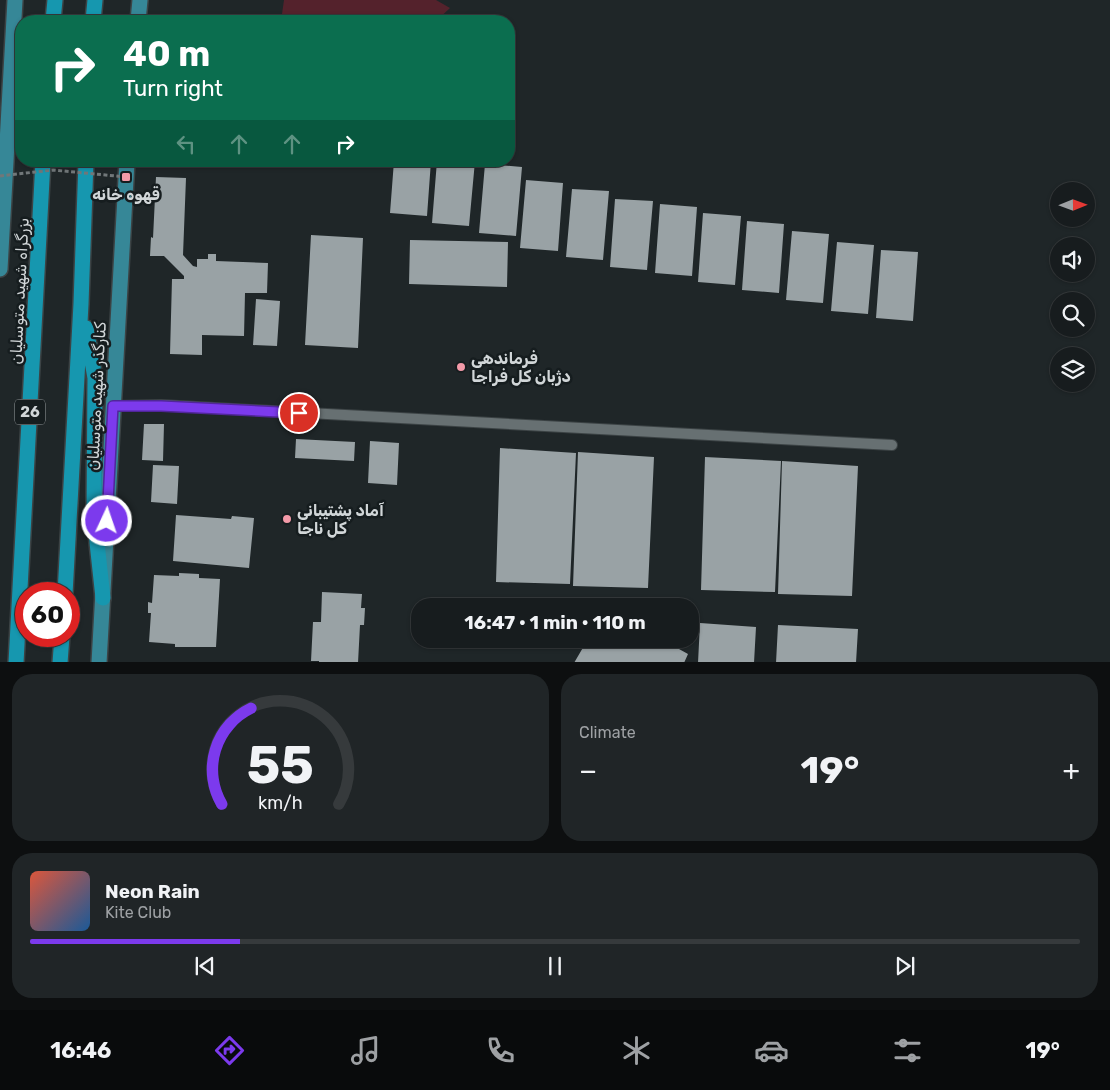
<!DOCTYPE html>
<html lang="en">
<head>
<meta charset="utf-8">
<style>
  body { margin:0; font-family:Rubik,Cairo,sans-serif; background:#202527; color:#f1f3f6; height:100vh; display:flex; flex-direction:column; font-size:19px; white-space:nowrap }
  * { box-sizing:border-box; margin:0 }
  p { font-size:16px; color:#9ea1a4 }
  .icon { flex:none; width:28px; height:28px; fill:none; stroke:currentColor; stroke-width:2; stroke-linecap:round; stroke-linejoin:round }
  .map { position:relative; height:662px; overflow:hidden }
  .panel { display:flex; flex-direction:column; gap:12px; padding:12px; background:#0d0f10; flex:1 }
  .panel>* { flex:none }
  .guide { position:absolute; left:15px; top:15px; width:500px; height:152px; border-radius:20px; box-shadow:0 1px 4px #0004,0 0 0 1px #363a3c; background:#0b6e4f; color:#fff; overflow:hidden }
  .needle { width:32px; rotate:89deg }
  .tools { position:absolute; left:1050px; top:182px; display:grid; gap:10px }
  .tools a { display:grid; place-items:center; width:45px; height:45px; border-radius:50%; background:#171c1e; box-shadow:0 1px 4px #0004,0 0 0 1px #363a3c; font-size:25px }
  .speed { position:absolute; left:15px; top:582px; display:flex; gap:10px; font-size:25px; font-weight:700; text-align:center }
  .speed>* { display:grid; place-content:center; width:65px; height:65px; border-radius:50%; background:#171c1e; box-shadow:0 1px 4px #0004,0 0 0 1px #363a3c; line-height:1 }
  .speed .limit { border:8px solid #d22; background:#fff; color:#111 }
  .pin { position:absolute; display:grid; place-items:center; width:42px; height:42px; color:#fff; margin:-21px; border:2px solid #fff; border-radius:50%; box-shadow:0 1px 5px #0007 }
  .me { position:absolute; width:55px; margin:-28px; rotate:3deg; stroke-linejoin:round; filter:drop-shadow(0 0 4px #0008) }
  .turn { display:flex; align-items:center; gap:18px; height:105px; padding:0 25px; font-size:22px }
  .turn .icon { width:65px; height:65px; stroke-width:2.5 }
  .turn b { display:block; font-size:35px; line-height:42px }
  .lanes { display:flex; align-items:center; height:48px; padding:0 25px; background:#0003; justify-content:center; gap:25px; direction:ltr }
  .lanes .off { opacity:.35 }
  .big { font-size:38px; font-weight:700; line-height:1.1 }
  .panel .widget { flex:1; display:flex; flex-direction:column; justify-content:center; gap:8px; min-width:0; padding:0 18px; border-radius:20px; background:#202527 }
  .panel .dial { align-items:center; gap:0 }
  .dial svg { height:130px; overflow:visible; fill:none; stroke:#363a3c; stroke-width:7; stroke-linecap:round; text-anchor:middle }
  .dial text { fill:#f1f3f6; stroke:none }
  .song { display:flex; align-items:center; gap:15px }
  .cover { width:60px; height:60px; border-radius:8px; background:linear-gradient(135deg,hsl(10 70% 55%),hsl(210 70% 35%)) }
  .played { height:5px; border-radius:2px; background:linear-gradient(90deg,#7c3aed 20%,#363a3c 20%) }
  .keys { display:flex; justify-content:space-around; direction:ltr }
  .heat { display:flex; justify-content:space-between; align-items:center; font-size:28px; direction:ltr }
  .panel .tiles { flex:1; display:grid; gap:12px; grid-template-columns:1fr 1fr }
  .widget:last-child { grid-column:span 2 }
  .trip { position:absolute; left:411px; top:598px; width:288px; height:50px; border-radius:20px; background:#171c1e; box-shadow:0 1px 4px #0004,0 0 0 1px #363a3c; font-weight:700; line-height:50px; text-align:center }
  .menu { display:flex; height:80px; justify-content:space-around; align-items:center; background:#090b0c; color:#9ea1a4 }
  .menu .icon { width:35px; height:35px }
  .menu .selected { color:#7c3aed }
  .menu b { font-size:22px; color:#f1f3f6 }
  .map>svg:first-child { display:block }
  .green { fill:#54222c }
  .building { fill:#99a2a5 }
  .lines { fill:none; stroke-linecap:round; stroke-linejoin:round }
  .lane-casing { stroke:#3c4345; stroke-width:12 }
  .primary-casing { stroke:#3c4345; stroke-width:18 }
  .highway-casing { stroke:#3c4345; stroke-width:18 }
  .lane { stroke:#677072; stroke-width:10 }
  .primary { stroke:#368797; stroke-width:15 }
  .highway { stroke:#1697af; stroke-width:15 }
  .path-bridge { stroke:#717779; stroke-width:3; stroke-dasharray:4 2.5; stroke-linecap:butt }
  .route-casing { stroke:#51269a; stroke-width:12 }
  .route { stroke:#7c3aed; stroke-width:9 }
  .poi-dot { fill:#f39aa8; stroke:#161d1f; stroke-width:2 }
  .labels { text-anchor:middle; stroke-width:5; stroke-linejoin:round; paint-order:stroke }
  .shield { fill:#161d1f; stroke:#999ea0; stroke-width:1 }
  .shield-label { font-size:15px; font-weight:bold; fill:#d1d6d8 }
  .poi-label { font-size:16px; font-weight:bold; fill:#d1d6d8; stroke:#161d1f; text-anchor:start }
  .street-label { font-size:16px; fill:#d1d6d8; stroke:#161d1f }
</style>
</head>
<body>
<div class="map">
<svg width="1110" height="663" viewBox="0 0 1110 663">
  <rect width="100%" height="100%" fill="#1f2628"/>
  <path class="green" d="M284 0H436L450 8 436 21H281Z"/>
  <path class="building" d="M394 161H431L427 216 390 213Z
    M437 161H475L469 226 432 223Z
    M485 164 522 167 516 236 479 233Z
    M156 177 186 178 183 255 193 266 197 267V259H208V254H216V261L268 263 267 293H245L244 336 202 335V355L170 354 172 279H184V276L164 256H150L151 237 153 238Z
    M526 180 563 183 558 251 520 248Z
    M572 189 609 191 603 260 566 257Z
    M615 199 653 201 647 270 610 267Z
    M660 204 697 207 692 276 655 273Z
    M703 213 741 216 735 285 698 282Z
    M747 221 784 224 779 293 742 290Z
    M792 231 829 234 823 303 786 300Z
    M311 235 363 238 358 348 305 345Z
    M410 240 508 242 507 287 409 284Z
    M837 242 874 245 868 314 831 311Z
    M881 250 918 252 913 321 876 318Z
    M256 299 280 301 277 346 253 345Z
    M144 424H164L163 461 142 460Z
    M296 439 355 442 354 461 295 458Z
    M370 441 399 443 397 485 368 483Z
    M500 448 576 453 570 584 496 582Z
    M578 452 654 457 648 588 573 586Z
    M705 457 781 461 775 592 701 590Z
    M782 461 858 466 852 596 778 594Z
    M153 465 179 466 177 504 151 502Z
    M176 515 231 519 232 516 254 518 249 568 173 561Z
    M179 573 199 574V578L220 579 216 647H175V644L149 642 151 613H148V602L152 603 154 575 179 576Z
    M322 592 362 594 361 608H365L364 625H360L358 663H319V661H311L313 622H321Z
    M700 623 756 627 754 663H698Z
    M778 625 858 629 856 663H776Z
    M588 639H661L688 654 684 663H574Z"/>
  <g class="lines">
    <defs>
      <path id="lane" d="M113 406 161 405 892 445"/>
      <path id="primary" d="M138 21 140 0
        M0 269 15 0
        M99 663 127 161"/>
      <path id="highway" d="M53 21 55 0
        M93 21 95 0
        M86 328 95 378 94 515 103 598
        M65 594 81 304 86 161
        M16 663 43 161
        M60 663 62 636"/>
    </defs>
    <use href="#lane" class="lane-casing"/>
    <use href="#primary" class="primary-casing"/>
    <use href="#highway" class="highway-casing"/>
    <use href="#lane" class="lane"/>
    <use href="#primary" class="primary"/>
    <use href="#highway" class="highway"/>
    <path class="path-bridge" d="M0 176 53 170 126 177"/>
  </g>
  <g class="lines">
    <defs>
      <path id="route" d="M107 521 113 406H161L299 413"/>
    </defs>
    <use href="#route" class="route-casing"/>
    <use href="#route" class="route"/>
  </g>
  <g class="poi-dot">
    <rect x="121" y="172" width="10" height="10" rx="2.5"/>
    <circle cx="461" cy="367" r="5"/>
    <circle cx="287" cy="519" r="5"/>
  </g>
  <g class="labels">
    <rect class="shield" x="15" y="399.5" width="30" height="25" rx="4"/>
    <g class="shield-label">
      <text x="30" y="417">26</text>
    </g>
    <g class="poi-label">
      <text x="126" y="200" text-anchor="middle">قهوه خانه</text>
      <text x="471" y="364">فرماندهی<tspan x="471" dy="18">دژبان کل فراجا</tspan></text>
      <text x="297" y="516">آماد پشتیبانی<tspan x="297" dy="18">کل ناجا</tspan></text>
    </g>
    <g class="street-label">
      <text transform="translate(19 291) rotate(-87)" y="6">بزرگراه شهید متوسلیان</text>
      <text transform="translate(96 396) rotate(-87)" y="6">کنارگذر شهید متوسلیان</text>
    </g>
  </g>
</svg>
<div class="tools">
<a><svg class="needle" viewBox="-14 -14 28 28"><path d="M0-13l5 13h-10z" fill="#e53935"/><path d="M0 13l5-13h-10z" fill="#9ea1a4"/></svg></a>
<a><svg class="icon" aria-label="sound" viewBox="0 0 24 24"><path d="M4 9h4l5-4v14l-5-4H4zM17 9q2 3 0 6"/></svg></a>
<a><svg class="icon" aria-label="search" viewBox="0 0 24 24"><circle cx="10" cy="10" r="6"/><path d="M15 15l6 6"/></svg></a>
<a><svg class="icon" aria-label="layers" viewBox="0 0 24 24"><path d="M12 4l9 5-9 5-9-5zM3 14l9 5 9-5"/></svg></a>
</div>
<div class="speed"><div class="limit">60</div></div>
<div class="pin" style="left:299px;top:413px;background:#d93025"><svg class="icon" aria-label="arrive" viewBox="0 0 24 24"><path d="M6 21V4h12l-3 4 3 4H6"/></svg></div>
<svg class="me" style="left:107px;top:521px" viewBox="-20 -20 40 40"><circle r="17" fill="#7c3aed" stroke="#fff" stroke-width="3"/><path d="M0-11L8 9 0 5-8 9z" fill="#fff"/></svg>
<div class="trip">16:47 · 1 min · 110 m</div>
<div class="guide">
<div class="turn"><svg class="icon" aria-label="right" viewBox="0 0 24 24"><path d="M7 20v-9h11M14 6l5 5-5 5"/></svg><div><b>40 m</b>Turn right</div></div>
<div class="lanes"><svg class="icon off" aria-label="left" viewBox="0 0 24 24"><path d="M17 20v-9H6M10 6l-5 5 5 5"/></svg><svg class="icon off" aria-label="ahead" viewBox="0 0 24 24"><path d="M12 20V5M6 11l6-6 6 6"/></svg><svg class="icon off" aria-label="ahead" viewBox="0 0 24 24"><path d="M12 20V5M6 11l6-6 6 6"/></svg><svg class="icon" aria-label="right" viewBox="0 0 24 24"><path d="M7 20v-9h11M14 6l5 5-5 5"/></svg></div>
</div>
</div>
<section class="panel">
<div class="tiles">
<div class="widget dial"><svg viewBox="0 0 100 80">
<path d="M14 69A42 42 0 1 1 86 69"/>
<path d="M14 69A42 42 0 0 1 32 10" stroke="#7c3aed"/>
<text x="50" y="56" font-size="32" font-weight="700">55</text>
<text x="50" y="72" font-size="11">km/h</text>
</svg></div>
<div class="widget"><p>Climate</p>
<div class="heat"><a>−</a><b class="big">19°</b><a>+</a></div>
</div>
<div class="widget">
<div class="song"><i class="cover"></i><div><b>Neon Rain</b><p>Kite Club</p></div></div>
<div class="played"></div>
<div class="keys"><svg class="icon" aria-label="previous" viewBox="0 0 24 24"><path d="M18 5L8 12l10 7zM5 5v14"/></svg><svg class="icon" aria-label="pause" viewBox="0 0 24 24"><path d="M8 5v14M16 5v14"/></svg><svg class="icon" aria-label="next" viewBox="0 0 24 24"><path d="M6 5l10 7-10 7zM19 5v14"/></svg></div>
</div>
</div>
</section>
<nav class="menu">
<b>16:46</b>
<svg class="icon selected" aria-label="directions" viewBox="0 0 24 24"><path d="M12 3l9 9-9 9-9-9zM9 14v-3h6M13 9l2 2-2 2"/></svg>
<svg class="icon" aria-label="music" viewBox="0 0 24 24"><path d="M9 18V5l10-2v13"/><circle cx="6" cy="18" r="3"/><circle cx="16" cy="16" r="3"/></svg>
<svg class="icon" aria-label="phone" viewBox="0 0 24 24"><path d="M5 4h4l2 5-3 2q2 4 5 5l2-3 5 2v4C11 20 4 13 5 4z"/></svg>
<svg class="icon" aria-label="climate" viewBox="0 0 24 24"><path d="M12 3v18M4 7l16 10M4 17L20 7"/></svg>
<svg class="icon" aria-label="car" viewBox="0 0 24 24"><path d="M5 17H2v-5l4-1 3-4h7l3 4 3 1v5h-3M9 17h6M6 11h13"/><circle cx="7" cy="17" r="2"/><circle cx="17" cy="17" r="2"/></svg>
<svg class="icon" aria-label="filters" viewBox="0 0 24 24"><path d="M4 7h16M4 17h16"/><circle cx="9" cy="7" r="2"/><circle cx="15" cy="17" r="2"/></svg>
<b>19°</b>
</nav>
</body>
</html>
